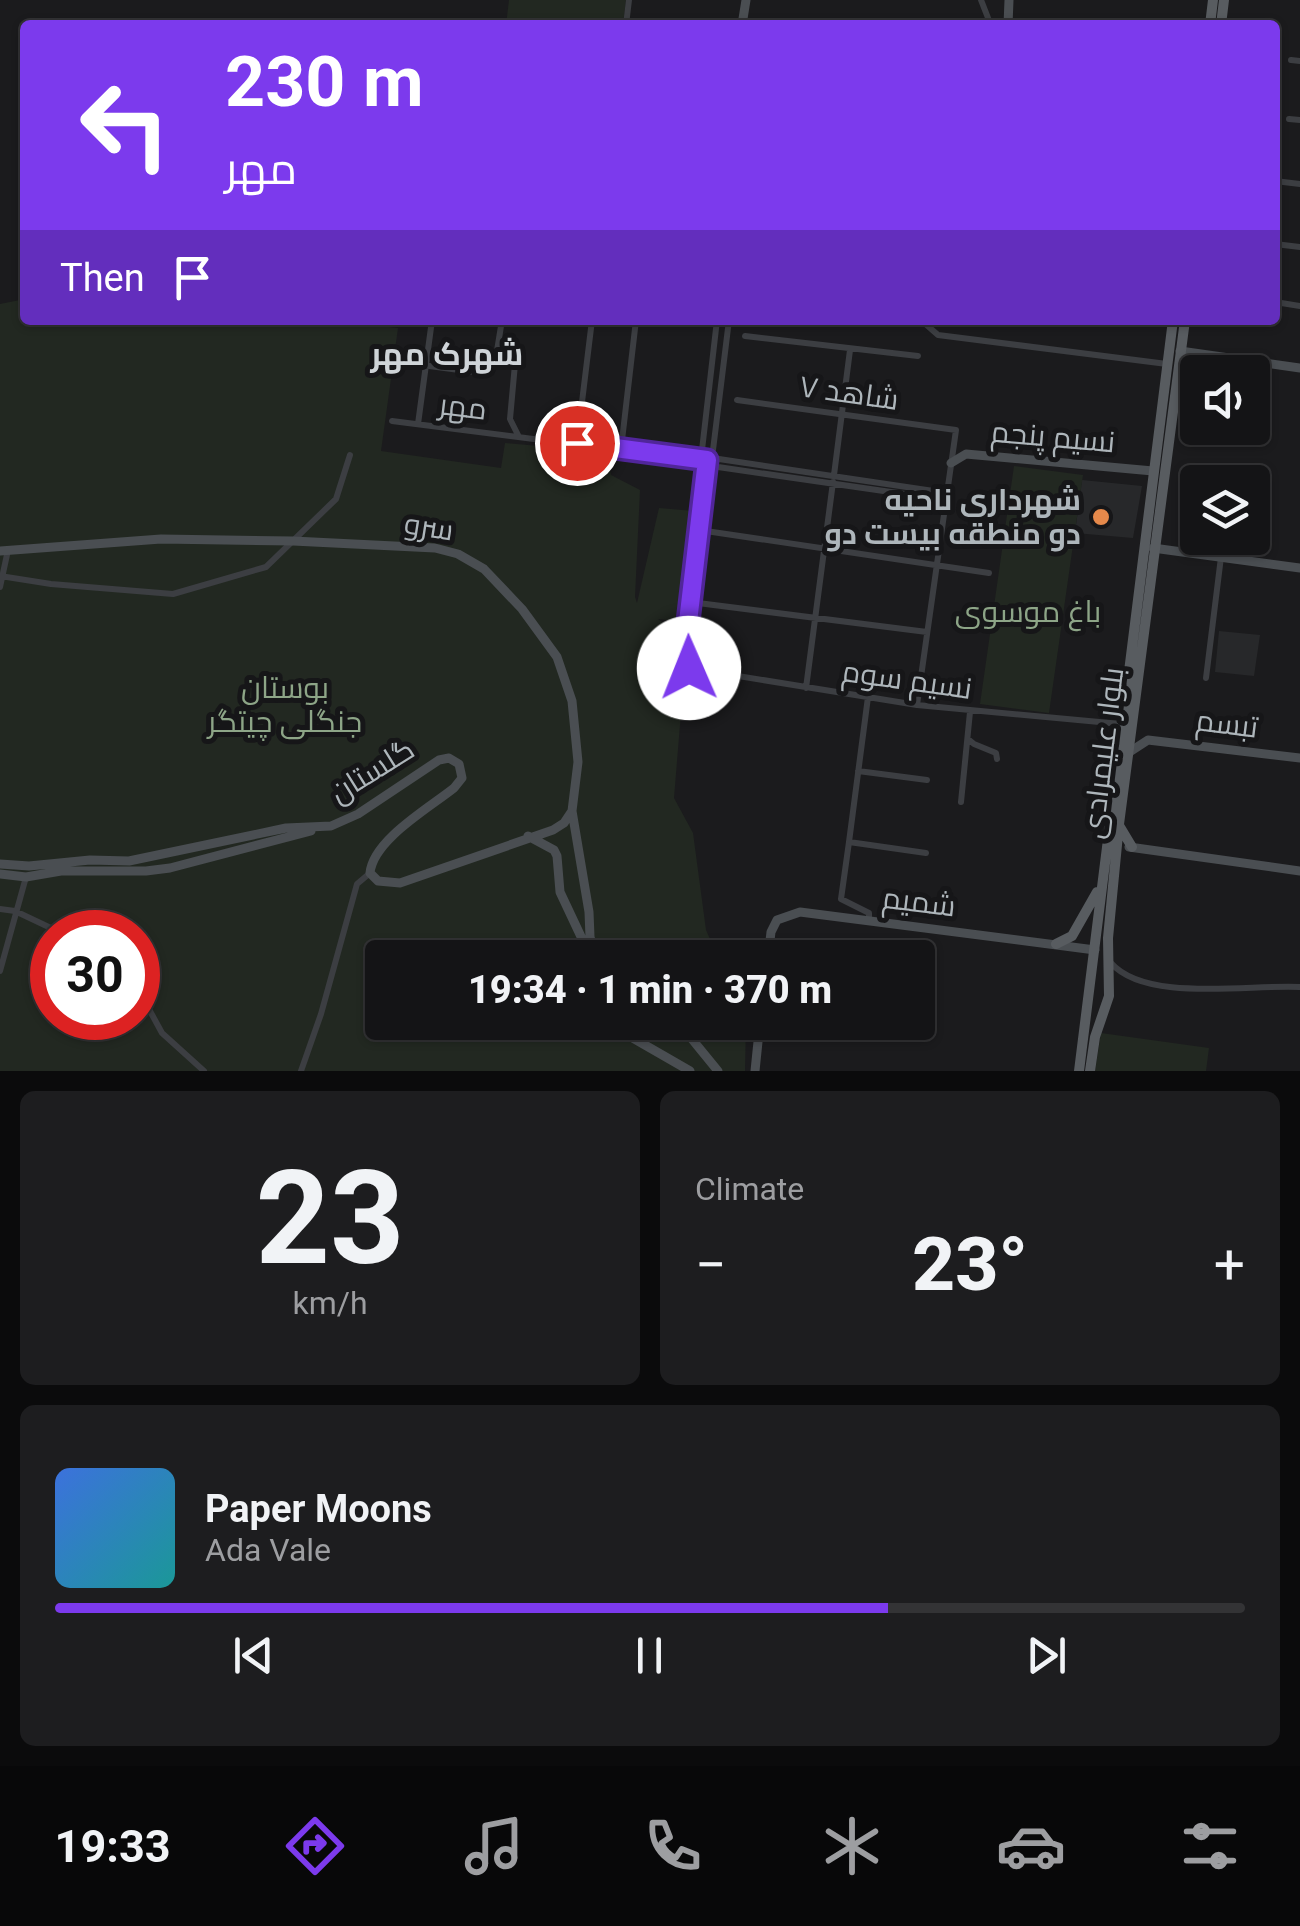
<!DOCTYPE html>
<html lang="en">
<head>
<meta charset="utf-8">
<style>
  body { margin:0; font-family:Roboto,Cairo,sans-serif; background:#1d1d1f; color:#f1f3f6; height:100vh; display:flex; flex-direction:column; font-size:38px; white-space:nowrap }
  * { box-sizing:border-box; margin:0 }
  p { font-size:32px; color:#9d9ea1 }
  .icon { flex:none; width:55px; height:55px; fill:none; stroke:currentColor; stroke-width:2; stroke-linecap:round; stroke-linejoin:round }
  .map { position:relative; height:1071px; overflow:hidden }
  .sheet { display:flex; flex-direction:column; gap:20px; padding:20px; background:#0b0b0c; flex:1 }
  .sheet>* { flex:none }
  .hud { position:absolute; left:20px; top:20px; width:1260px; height:305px; border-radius:10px; box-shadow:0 2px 8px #0004,0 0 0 2px #333335; background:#7c3aed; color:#fff; overflow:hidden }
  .buttons { position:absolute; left:1180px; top:355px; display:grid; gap:20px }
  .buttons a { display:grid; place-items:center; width:90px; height:90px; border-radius:10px; background:#141416; box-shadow:0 2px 8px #0004,0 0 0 2px #333335; font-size:50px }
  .speed { position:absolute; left:30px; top:910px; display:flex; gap:20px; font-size:50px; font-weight:700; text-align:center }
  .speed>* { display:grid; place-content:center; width:130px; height:130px; border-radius:50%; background:#141416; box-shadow:0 2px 8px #0004,0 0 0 2px #333335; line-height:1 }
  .speed .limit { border:15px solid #d22; background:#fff; color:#111 }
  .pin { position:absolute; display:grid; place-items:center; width:85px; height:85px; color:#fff; margin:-42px; border:5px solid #fff; border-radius:50%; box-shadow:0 2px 10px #0007 }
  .me { position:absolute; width:110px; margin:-55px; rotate:359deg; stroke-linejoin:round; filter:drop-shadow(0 0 8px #0008) }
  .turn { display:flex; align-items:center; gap:35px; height:210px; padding:0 40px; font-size:45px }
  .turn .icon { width:130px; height:130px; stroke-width:2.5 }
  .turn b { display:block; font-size:70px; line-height:85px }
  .then { display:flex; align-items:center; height:95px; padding:0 40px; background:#0003; gap:20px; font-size:38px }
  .big { font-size:75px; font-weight:800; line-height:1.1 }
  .sheet .card { flex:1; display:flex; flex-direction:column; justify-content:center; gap:15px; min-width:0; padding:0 35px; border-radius:15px; background:#1d1d1f }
  .sheet .dial { align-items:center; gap:0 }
  .dial b { font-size:130px; line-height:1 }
  .song { display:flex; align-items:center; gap:30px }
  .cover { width:120px; height:120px; border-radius:15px; background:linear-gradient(135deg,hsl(220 70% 55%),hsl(180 70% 35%)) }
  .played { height:10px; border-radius:5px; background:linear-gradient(90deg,#7c3aed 70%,#333335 70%) }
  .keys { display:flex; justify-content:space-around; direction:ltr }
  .heat { display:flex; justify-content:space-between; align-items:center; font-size:55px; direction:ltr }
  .sheet .tiles { flex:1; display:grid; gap:20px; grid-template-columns:1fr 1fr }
  .card:last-child { grid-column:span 2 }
  .trip { position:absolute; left:365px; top:940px; width:570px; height:100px; border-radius:10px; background:#141416; box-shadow:0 2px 8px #0004,0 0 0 2px #333335; font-weight:800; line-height:100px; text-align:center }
  .tabs { display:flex; height:160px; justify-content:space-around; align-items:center; background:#080809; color:#9d9ea1 }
  .tabs .icon { width:70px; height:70px }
  .tabs .current { color:#7c3aed }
  .tabs b { font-size:45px; color:#f1f3f6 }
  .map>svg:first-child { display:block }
  .built { fill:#27282a }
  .green { fill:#222821; fill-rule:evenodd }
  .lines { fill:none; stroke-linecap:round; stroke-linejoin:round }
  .street { stroke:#3c3e42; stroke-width:6 }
  .secondary { stroke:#4a4e52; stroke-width:9 }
  .primary { stroke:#585c60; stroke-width:10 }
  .route-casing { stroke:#51269a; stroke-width:25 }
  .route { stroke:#7c3aed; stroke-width:18 }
  .poi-dot { fill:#e5894b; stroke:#161618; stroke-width:4 }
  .labels { text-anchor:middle; stroke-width:10; stroke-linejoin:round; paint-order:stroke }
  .street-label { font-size:30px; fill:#aeb6bb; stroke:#161618 }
  .poi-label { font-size:30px; font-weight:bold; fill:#aeb6bb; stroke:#161618; text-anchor:end }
  .park-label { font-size:30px; fill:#8da587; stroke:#161618 }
  .neighbourhood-label { font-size:32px; font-weight:bold; fill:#cfd4d8; stroke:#161618 }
</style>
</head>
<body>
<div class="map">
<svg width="1300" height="1071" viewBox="0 0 1300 1071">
  <rect width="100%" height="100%" fill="#1b1b1d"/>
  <path class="built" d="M1082 480 1142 486 1133 538 1075 533Z
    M1219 631 1260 635 1254 676 1215 672Z"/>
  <path class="green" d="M509 0H626L623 25H506Z
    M25 299V320H329L398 328 381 451 501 468 505 443 607 452 611 475 640 490 635 597 637 603 659 508 694 511 681 608 675 621 658 619 676 632 675 672 684 676 674 798 693 833 706 930 718 957 382 958V1022L746 1023 745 1071H0V304ZM52 932H138V1018H52Z
    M1014 466 1083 475 1049 713 980 704Z
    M1101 1033 1209 1048 1206 1071H1095Z"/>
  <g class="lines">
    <path class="street" d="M981 0 990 23 996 25
      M626 25 629 0
      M1275 58H1276
      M1291 60 1300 61
      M1289 119 1300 120
      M1275 181 1300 184
      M1275 244 1300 247
      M1275 302 1300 306
      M502 320 495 363 515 364 510 419 518 435
      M729 320 713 450 707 461 683 656 689 668 917 705 1121 724
      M921 320 938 335 1167 364
      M745 336 918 356
      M399 362 482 373
      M737 400 956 430 917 705
      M392 421 707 461 719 459 947 493
      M418 424 432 320
      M577 443 592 320
      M621 449 636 320
      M706 459 702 450 717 320
      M708 461 718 467 946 500
      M834 475 850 350
      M699 530 989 573
      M0 576 51 584 173 594 266 567 336 499 350 455
      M0 587 8 550
      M690 602 927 632
      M1206 678 1221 557
      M806 688 833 482
      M868 697 849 842 926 853
      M968 739 974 744 996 753 997 759
      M858 771 927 780
      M961 802 970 712
      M849 842 841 899 869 913V921
      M0 909 15 911 55 930 76 932
      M1111 963C1146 1003 1250 984 1300 987
      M0 971 26 877
      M138 989 162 1033 204 1071
      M301 1071 321 1014 357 884 370 873"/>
    <path class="secondary" d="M742 25 746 0
      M1008 25 1009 0
      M1180 351 1300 368
      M951 463 966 454 1153 471
      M1153 548 1300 568
      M0 551 161 539 293 541 435 548 458 554 484 569 522 609 557 657 572 701 578 762 572 811 589 912 590 937 593 947 603 958
      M1128 753 1148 740 1300 758
      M528 836 554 850 557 856 560 892 584 943V958
      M1129 847 1300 871
      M0 864 29 866 90 860 129 861 286 828 331 826 358 814 439 760 449 758 459 764 462 778 454 788C429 808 373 840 370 873L378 881 400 883 553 830 564 823 572 811
      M0 874 26 877 61 871H146L170 868 311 831
      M768 958 771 932 777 920 800 912 1095 950
      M605 1022 690 1071
      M678 1022 718 1071
      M755 1071 760 1022"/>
    <path class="primary" d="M1210 25 1213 0
      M1221 25 1224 0
      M1120 827 1132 847
      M1056 944 1072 936 1097 892
      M1079 1071 1173 320
      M1090 1071 1095 1037 1109 996 1108 938 1119 824 1185 320"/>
  </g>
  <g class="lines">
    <defs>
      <path id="route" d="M577 443 707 460 684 656 689 668"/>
    </defs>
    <use href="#route" class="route-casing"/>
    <use href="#route" class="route"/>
  </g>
  <circle class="poi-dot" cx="1101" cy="517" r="10"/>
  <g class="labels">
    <g class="street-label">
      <text transform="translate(849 393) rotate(8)" y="10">شاهد ۷</text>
      <text transform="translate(463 407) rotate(7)" y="10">مهر</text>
      <text transform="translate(1053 437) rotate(5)" y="10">نسیم پنجم</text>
      <text transform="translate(429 527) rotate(9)" y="10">سرو</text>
      <text transform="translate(907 680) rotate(8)" y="10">نسیم سوم</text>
      <text transform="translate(1227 724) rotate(7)" y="10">تبسم</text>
      <text transform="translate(1103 753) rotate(-83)" y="10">بلوار علیمرادی</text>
      <text transform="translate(372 771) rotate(-32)" y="10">گلستان</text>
      <text transform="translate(919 902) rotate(7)" y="10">شمیم</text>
    </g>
    <g class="poi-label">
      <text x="1081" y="510">شهرداری ناحیه<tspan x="1081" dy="34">دو منطقه بیست دو</tspan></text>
    </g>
    <g class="park-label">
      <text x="1028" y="622">باغ موسوی</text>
      <text x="285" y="698">بوستان<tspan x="285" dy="34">جنگلی چیتگر</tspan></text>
    </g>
    <g class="neighbourhood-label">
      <text x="447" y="365">شهرک مهر</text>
    </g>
  </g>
</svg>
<div class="buttons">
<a><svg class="icon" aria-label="sound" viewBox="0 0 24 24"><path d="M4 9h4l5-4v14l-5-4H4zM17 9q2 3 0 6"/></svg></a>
<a><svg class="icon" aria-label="layers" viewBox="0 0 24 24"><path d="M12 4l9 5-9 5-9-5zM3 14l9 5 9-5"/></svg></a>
</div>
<div class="speed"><div class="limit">30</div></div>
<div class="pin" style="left:577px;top:443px;background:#d93025"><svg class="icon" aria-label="arrive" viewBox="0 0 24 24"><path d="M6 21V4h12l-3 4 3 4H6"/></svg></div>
<svg class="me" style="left:689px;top:668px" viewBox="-20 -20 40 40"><circle r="19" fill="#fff"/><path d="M0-13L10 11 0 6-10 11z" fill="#7c3aed"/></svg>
<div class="trip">19:34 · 1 min · 370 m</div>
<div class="hud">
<div class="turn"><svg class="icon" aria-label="left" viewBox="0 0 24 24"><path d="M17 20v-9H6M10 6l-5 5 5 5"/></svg><div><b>230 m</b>مهر</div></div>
<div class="then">Then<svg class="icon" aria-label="arrive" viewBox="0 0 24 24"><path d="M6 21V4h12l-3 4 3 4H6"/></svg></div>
</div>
</div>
<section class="sheet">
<div class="tiles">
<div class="card dial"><b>23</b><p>km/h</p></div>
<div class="card"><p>Climate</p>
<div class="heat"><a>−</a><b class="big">23°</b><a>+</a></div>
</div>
<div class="card">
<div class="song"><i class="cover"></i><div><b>Paper Moons</b><p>Ada Vale</p></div></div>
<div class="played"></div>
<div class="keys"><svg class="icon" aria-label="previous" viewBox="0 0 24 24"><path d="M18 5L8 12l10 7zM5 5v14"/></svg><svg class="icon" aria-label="pause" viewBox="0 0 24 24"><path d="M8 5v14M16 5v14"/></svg><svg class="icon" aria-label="next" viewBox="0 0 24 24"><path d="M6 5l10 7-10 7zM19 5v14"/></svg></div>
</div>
</div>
</section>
<nav class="tabs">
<b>19:33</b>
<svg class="icon current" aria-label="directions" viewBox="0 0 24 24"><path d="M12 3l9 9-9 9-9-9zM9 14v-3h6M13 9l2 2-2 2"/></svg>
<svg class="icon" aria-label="music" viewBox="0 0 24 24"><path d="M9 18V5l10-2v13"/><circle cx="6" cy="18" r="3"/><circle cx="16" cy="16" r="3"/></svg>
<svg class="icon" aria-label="phone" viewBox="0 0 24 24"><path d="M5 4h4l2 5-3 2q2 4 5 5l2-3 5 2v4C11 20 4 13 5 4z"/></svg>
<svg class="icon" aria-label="climate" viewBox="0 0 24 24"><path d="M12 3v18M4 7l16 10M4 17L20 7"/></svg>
<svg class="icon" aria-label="car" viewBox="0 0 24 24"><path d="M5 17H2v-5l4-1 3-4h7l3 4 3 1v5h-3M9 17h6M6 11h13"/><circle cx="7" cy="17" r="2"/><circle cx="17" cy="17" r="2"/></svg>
<svg class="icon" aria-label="filters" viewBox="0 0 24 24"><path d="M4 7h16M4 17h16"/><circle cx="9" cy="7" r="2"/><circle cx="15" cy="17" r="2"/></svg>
</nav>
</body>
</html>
